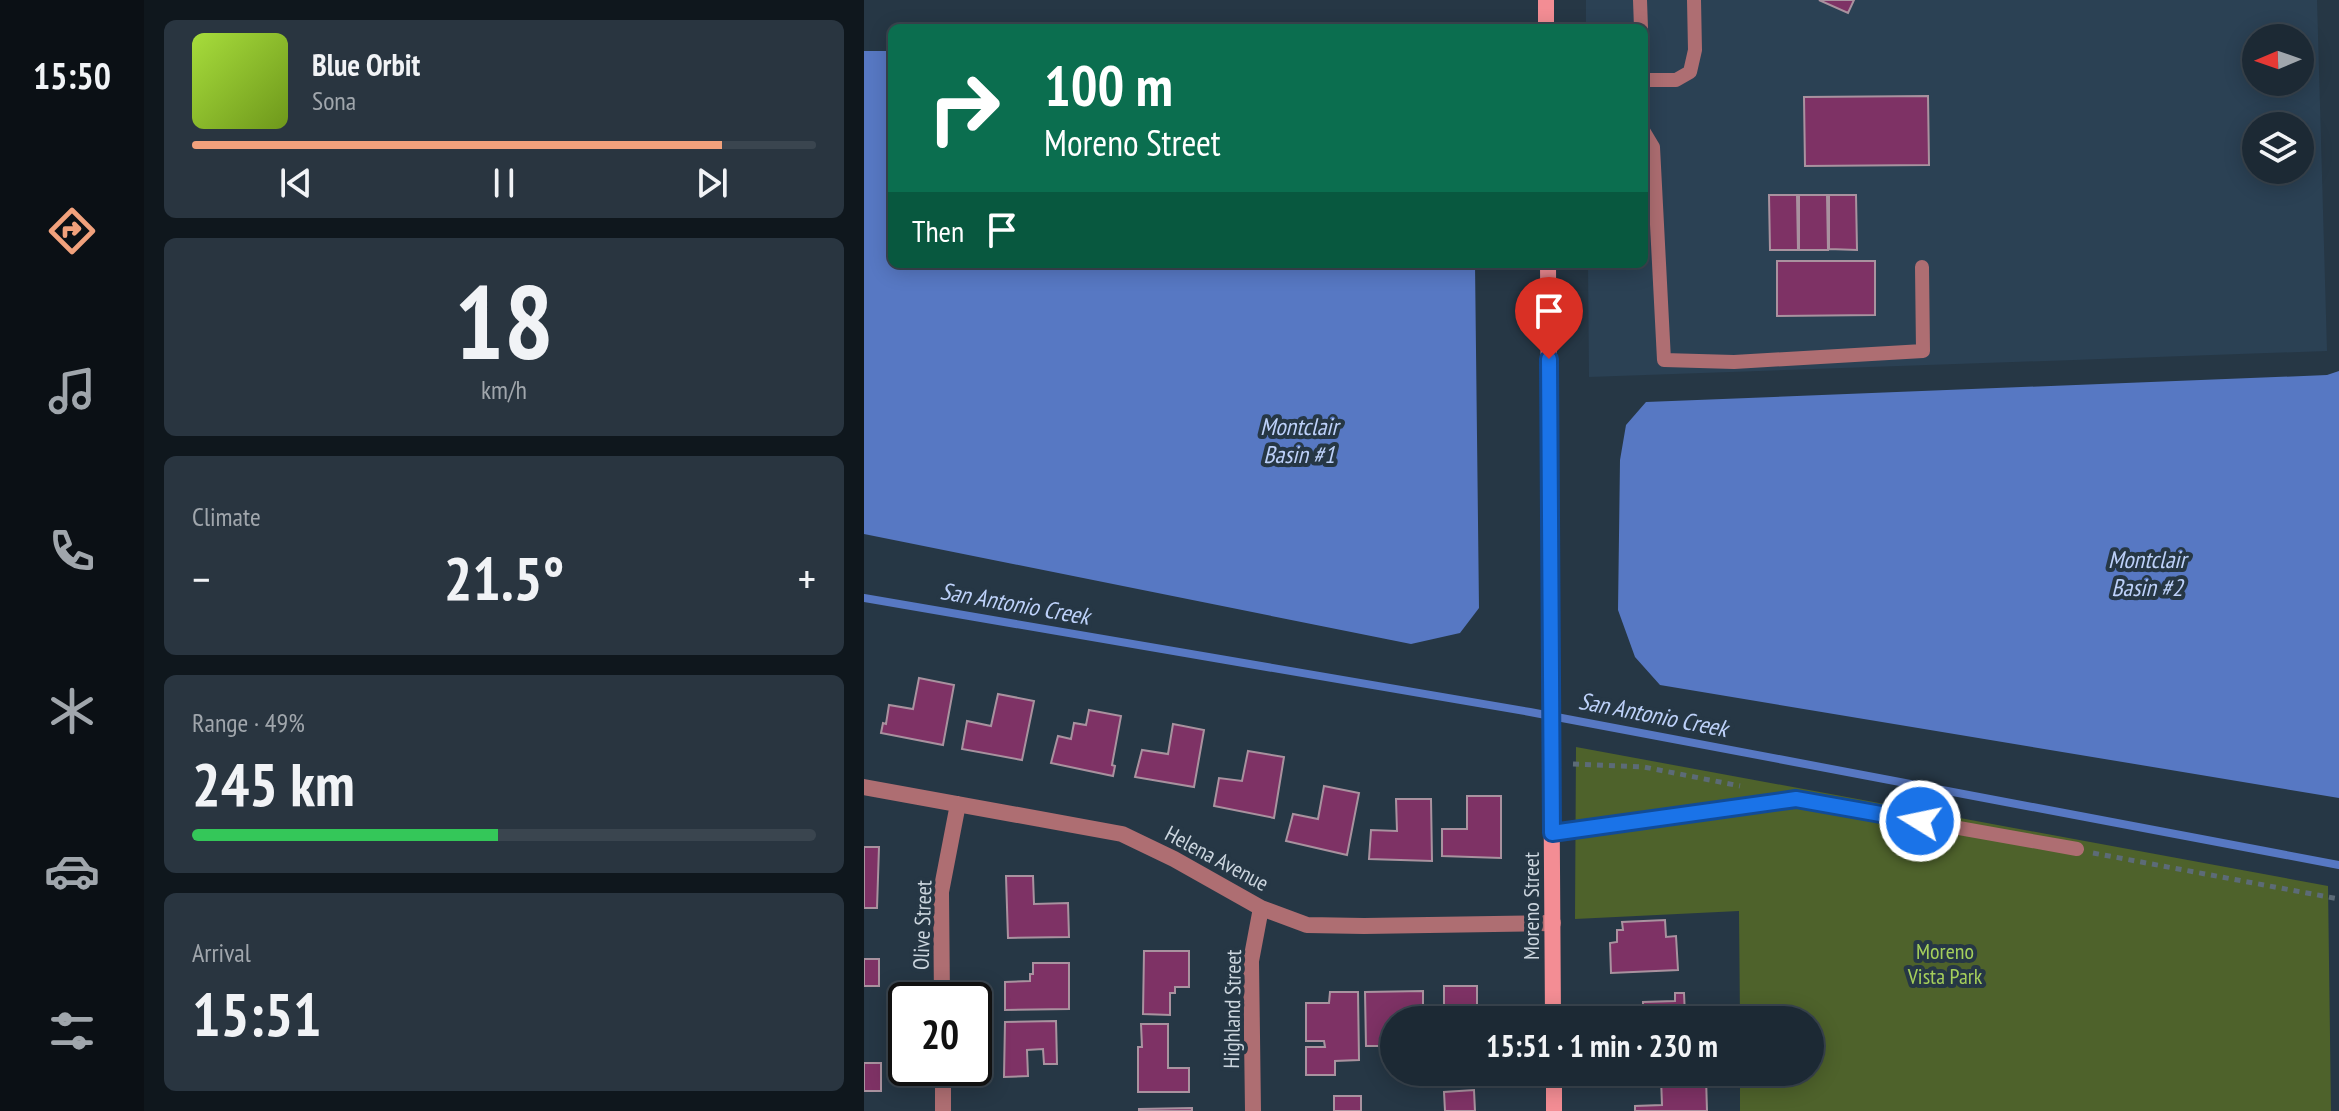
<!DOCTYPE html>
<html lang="en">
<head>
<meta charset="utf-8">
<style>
  body { margin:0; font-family:"PT Sans Narrow",sans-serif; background:#293540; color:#f1f3f6; height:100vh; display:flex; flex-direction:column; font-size:30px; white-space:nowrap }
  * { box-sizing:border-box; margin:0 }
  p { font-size:26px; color:#a0a6ac }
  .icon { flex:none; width:44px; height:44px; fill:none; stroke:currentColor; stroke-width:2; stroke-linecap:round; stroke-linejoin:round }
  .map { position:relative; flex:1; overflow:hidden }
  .panel { display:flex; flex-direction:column; gap:20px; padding:20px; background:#0f171d; width:720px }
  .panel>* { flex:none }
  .hud { position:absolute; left:24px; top:24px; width:760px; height:244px; border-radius:12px; box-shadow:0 4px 20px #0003,0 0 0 2px #3a454f; background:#0b6e4f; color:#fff; overflow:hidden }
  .needle { width:52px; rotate:268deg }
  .buttons { position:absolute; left:1378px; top:24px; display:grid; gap:16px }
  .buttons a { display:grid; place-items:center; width:72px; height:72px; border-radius:50%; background:#1c2934; box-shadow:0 4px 20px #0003,0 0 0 2px #3a454f; font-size:40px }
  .speed { position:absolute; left:24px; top:982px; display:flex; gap:16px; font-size:40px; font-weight:700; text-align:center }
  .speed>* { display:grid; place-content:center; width:104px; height:104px; border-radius:50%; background:#1c2934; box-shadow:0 4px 20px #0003,0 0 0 2px #3a454f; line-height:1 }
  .speed .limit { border:4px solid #111; border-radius:12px; background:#fff; color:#111 }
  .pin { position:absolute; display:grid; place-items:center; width:68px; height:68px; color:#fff; margin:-82px -34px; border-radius:50% 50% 50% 0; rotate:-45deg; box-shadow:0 0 8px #0007 }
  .pin .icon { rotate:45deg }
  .me { position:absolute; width:88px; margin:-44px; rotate:280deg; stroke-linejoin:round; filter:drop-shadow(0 0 6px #0008) }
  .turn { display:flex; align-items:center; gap:28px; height:168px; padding:0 24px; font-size:36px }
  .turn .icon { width:104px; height:104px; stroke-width:2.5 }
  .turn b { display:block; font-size:56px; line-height:68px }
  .then { display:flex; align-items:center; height:76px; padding:0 24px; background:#0003; gap:16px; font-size:30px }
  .big { font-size:60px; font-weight:700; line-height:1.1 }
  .panel .card { flex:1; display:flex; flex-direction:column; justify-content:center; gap:12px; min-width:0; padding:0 28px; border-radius:12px; background:#293540 }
  .panel .dial { align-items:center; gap:0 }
  .dial b { font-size:104px; line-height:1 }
  .song { display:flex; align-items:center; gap:24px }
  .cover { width:96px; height:96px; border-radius:12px; background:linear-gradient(135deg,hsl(80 70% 55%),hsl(80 70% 35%)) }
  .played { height:8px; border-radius:4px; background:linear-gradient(90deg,#f1a17c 85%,#3a454f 85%) }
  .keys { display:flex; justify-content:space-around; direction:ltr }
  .heat { display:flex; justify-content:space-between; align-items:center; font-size:44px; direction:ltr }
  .charge { height:12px; border-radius:6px; background:linear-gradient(90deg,#34c759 49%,#3a454f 0) }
  .trip { position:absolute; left:516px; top:1006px; width:444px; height:80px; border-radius:40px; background:#1c2934; box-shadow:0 4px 20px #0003,0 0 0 2px #3a454f; font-weight:700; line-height:80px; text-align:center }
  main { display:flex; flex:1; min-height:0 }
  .tabs { display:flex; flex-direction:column; width:144px; justify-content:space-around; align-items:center; background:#0b1015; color:#a0a6ac }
  .tabs .icon { width:56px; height:56px }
  .tabs .selected { color:#f1a17c }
  .tabs b { font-size:36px; color:#f1f3f6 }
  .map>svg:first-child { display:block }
  .built { fill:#2b4154; fill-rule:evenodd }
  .green { fill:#4e622b }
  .water { fill:#5778c3 }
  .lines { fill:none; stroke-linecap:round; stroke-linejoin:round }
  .stream { stroke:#5778c3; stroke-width:8 }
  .building { fill:#7e3265; stroke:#a9929f; stroke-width:2 }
  .path { stroke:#5c6b77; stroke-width:5; stroke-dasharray:6 6; stroke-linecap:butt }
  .lane { stroke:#ae6e72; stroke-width:14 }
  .street { stroke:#ae6e72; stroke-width:16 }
  .secondary { stroke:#f38d94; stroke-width:16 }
  .route-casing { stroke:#114b97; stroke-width:20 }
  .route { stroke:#1a73e8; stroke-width:14 }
  .labels { text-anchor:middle; stroke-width:8; stroke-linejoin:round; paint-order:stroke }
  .street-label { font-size:22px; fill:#cbd5de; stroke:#263745 }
  .park-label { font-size:22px; fill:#a5cf5b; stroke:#263745 }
  .water-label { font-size:24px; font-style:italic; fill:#bdd1f9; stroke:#263745 }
</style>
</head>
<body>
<main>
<nav class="tabs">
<b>15:50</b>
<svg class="icon selected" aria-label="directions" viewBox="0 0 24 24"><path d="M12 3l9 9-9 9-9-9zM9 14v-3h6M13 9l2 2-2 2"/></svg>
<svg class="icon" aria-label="music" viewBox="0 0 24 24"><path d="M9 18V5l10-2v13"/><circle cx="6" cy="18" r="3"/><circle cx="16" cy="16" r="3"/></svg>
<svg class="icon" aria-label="phone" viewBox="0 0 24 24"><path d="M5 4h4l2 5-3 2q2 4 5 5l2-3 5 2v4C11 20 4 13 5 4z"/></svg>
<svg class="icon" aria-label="climate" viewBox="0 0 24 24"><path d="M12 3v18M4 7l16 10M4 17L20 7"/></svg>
<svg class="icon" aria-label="car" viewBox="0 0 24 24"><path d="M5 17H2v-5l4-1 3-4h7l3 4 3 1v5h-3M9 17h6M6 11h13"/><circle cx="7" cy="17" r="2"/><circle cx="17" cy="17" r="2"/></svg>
<svg class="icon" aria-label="filters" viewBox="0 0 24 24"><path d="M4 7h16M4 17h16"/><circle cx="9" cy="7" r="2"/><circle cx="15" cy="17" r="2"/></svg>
</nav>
<section class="panel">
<div class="card">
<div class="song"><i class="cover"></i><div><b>Blue Orbit</b><p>Sona</p></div></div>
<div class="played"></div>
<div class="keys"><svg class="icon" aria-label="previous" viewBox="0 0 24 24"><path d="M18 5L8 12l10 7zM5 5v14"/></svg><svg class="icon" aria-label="pause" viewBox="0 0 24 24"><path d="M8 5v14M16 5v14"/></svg><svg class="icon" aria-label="next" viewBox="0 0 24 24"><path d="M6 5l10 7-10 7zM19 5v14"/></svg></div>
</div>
<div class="card dial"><b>18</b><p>km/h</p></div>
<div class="card"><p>Climate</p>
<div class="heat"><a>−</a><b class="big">21.5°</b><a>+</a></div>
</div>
<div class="card"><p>Range · 49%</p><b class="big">245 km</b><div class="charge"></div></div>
<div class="card"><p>Arrival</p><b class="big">15:51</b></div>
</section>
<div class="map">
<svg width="1475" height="1111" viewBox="0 0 1475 1111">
  <rect width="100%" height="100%" fill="#263745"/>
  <path class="built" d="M722 0H1453L1463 351 725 377 724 264H780V28H722ZM1392 38H1436V82H1392ZM1392 126H1436V170H1392Z"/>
  <path class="green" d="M712 747 1464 886 1467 1111H876V1072H946V1020H876L875 911 711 919Z"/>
  <path class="water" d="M0 51H28V264H611L615 608 596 633 547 644 0 534Z
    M1475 371V798L796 685 771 657 754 610 756 460 762 425 782 402 1463 375Z"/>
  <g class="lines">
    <path class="stream" d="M0 598 666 712 1475 865"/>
  </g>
  <path class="building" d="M955 0H990L984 13Z
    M1064 96 1065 165 941 166 940 97Z
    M905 195H933L934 250H906Z
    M935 195H963L964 250H935Z
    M965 195H992L993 250 965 249Z
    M913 261H1011V315L913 316Z
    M55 678 90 685 79 745 17 733 19 723 22 724 25 705 49 709Z
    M134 694 170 701 158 760 98 749 103 721 127 726Z
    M225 710 257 716 248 765 251 766 249 776 187 763 194 736 207 739 210 723 222 725Z
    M309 724 340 730 330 787 271 777 278 750 304 754Z
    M384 751 420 757 410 818 350 806 355 778 378 781Z
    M460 786 495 793 483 855 422 841 429 814 454 819Z
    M603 796H637V858L578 856V829H603Z
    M532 799H567L568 861 505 859 507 830 533 831Z
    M0 847H15L13 908H0Z
    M142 876H169L170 904 204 903 205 937 144 938Z
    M801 920 802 937 812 936 814 970 747 973 746 943 753 942V930H759L758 922Z
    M280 951H325V987H311V993H306V1015L279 1014Z
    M0 959H15V986H0Z
    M169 963H205V1009L141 1010V982L166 981V974H169Z
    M580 986H613V1009H634L635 1020H580Z
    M559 991V1019L544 1020V1016H534V1020H530V1046H502L501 992Z
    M466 992H494L495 1060 471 1061V1075H442V1047H461L460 1041H442V1003H465Z
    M811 993H820L821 1016H815V1020H779V1002L811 1001Z
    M192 1021 193 1064H180L179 1049 163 1050 164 1076 140 1077 141 1022Z
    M277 1024H304V1068H325V1092H274V1047H278Z
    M0 1063H17V1091H0Z
    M842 1077 843 1111H771V1106L798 1105 797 1078Z
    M610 1090 611 1111H581L580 1092Z
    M470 1096H497V1111H470Z
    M328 1108V1111H275V1109Z"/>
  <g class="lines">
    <path class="path" d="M709 764 780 767 876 786
      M1229 853 1475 899"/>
    <path class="lane" d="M776 0 777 28
      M780 80H812L826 72 831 50 830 0
      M780 132 789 147 800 360 870 362 1059 351 1058 267
      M688 833 932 799 1213 849"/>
    <path class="street" d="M0 787 258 834 310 859 397 908 443 925 500 926 689 923
      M78 1000 77 892 94 804
      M79 1068V1111
      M389 1111 387 961 397 908"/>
    <path class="secondary" d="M682 0V28
      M684 264 689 1020
      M690 1072V1111"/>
  </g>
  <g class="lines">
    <defs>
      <path id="route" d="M685 359 688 833 932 799 1056 821"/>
    </defs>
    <use href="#route" class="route-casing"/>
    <use href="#route" class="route"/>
  </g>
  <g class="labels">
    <g class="street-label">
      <text transform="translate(353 858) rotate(28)" y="8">Helena Avenue</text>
      <text transform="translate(667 906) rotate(-90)" y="8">Moreno Street</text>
      <text transform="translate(58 925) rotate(-88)" y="8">Olive Street</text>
      <text transform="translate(368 1009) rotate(-89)" y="8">Highland Street</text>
    </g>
    <g class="park-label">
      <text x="1081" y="959">Moreno<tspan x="1081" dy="25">Vista Park</tspan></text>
    </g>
    <g class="water-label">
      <text x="435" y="435">Montclair<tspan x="435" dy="28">Basin #1</tspan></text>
      <text x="1283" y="568">Montclair<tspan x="1283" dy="28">Basin #2</tspan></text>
      <text transform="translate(151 604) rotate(10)" y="8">San Antonio Creek</text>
      <text transform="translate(789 715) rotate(11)" y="8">San Antonio Creek</text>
    </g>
  </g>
</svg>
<div class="buttons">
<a><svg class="needle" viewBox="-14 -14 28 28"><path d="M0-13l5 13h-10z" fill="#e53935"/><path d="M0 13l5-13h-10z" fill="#a0a6ac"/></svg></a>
<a><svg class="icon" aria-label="layers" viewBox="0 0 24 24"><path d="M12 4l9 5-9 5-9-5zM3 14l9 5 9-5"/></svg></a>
</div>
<div class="speed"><div class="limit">20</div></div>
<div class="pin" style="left:685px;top:359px;background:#d93025"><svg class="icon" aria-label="arrive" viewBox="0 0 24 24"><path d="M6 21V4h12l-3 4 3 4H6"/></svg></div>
<svg class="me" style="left:1056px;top:821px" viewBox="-20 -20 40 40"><circle r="17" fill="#1a73e8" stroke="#fff" stroke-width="3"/><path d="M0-11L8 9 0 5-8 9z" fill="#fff"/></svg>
<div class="trip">15:51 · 1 min · 230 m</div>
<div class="hud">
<div class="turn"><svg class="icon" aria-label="right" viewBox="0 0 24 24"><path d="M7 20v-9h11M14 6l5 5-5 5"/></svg><div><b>100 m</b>Moreno Street</div></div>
<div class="then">Then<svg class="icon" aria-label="arrive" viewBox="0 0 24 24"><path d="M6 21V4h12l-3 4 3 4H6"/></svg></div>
</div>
</div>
</main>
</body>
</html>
